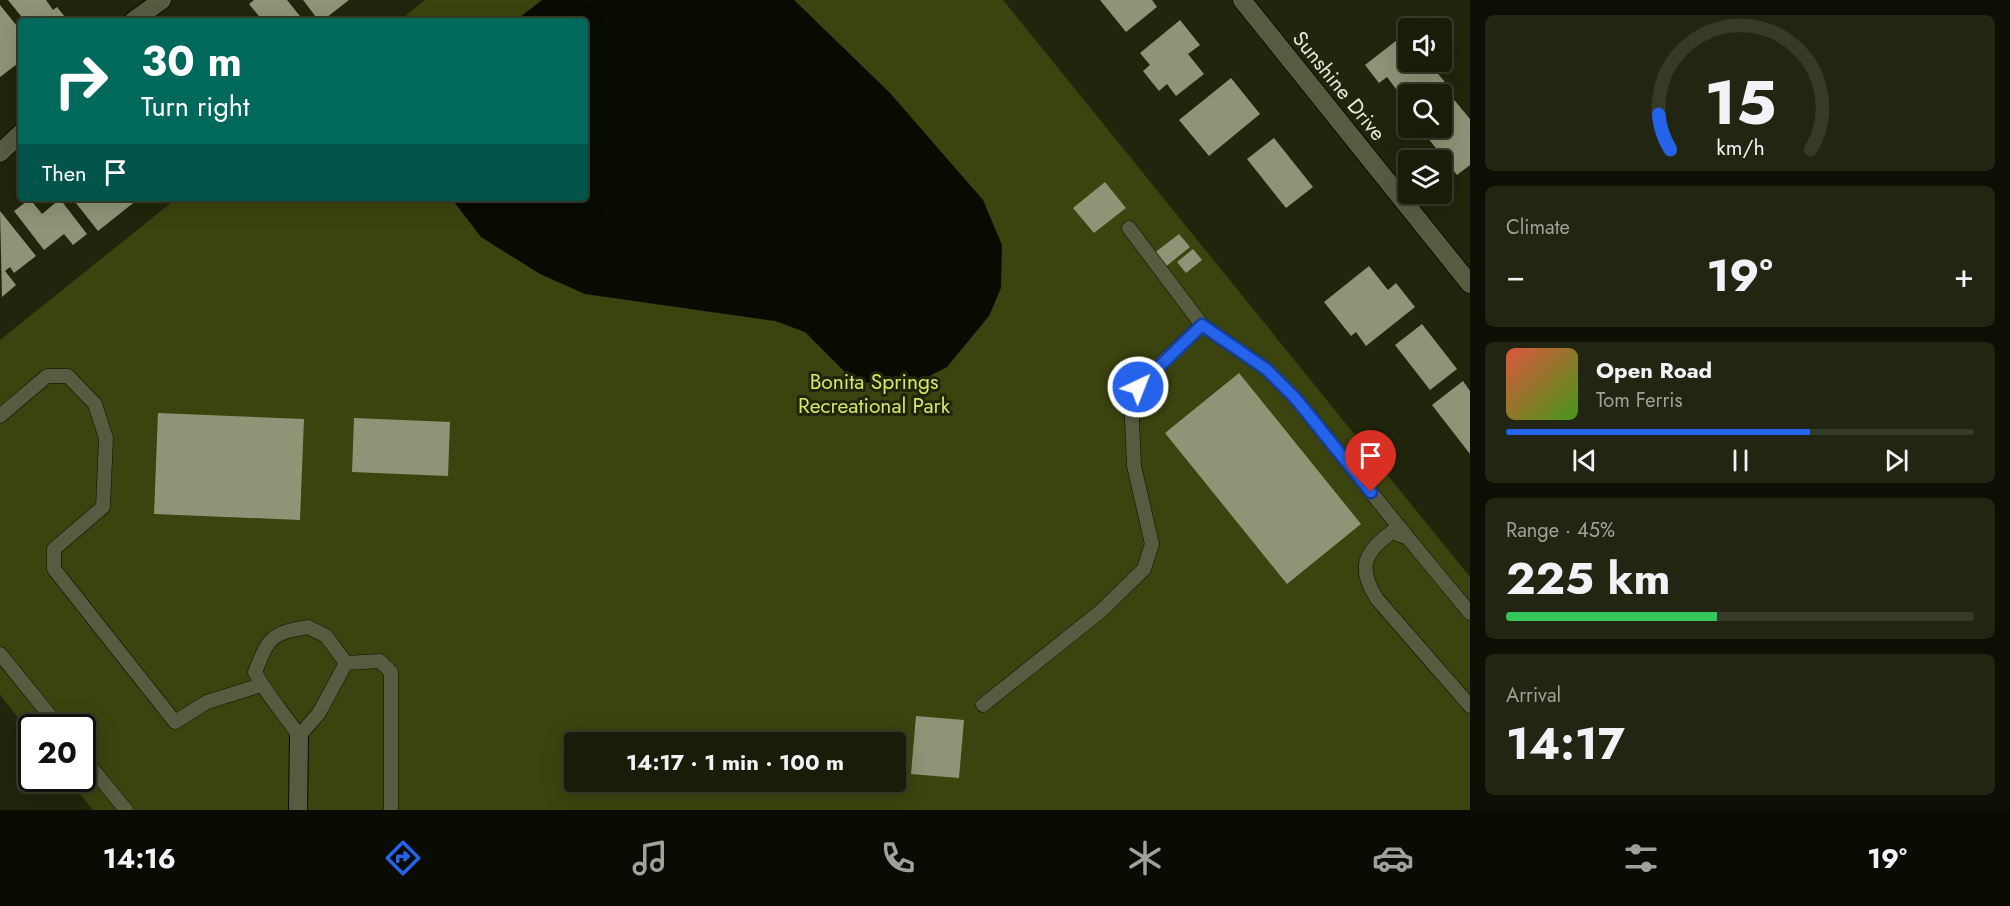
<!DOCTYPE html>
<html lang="en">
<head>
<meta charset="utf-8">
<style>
  body { margin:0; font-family:Jost,sans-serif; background:#212512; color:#f1f3f6; height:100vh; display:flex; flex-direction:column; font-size:22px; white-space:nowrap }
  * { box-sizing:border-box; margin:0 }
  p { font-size:20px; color:#9fa19c }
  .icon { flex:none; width:33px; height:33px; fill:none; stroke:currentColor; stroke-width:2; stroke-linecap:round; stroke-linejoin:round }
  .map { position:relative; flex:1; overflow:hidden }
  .panel { display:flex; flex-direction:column; gap:15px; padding:15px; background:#0d0f04; width:540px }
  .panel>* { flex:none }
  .hud { position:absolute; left:18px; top:18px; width:570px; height:183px; border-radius:6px; box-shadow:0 6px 24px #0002,0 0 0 2px #363a29; background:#00695c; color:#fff; overflow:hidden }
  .tools { position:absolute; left:1398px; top:18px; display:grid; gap:12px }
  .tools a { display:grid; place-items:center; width:54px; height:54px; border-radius:6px; background:#181c08; box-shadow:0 6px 24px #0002,0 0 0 2px #363a29; font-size:30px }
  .speed { position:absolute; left:18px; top:714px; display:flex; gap:12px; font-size:30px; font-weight:700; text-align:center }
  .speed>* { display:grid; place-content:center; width:78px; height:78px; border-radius:50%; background:#181c08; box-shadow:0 6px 24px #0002,0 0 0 2px #363a29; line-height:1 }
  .speed .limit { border:3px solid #111; border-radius:9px; background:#fff; color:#111 }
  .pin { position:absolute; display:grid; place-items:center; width:51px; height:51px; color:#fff; margin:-62px -26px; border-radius:50% 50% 50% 0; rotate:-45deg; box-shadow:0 0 6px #0007 }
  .pin .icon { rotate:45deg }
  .me { position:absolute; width:66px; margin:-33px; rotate:43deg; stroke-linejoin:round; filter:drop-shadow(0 0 4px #0008) }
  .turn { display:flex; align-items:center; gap:21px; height:126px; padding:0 24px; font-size:27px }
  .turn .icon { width:78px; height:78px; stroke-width:2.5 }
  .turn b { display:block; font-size:42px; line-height:51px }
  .then { display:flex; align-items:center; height:57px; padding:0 24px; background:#0003; gap:12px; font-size:22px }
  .big { font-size:45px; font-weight:700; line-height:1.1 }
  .panel .widget { flex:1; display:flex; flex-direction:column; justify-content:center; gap:9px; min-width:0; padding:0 21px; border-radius:9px; background:#212512 }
  .panel .dial { align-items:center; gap:0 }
  .dial svg { height:156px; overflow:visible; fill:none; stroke:#363a29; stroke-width:7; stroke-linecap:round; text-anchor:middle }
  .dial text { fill:#f1f3f6; stroke:none }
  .song { display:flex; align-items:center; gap:18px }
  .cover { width:72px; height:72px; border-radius:9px; background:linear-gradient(135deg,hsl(10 70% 55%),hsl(100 70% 35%)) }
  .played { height:6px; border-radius:3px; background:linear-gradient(90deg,#2563eb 65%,#363a29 65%) }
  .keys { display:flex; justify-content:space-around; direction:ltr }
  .heat { display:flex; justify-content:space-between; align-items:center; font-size:33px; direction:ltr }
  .charge { height:9px; border-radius:4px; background:linear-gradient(90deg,#34c759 45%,#363a29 0) }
  .trip { position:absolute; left:564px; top:732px; width:342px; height:60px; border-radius:6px; background:#181c08; box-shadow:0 6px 24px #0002,0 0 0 2px #363a29; font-weight:700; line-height:60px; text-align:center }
  .menu { display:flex; height:96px; justify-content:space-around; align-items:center; background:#0a0b03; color:#9fa19c }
  .menu .icon { width:42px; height:42px }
  .menu .on { color:#2563eb }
  .menu b { font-size:27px; color:#f1f3f6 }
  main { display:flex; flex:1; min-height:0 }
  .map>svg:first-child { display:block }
  .green { fill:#3b430e; fill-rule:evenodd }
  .water { fill:#080b00 }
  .building { fill:#8e9476 }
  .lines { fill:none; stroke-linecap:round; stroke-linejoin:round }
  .lane-casing { stroke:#0a0d00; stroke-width:15 }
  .street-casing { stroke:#0a0d00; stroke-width:20 }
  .lane { stroke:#575c41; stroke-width:14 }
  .street { stroke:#575c41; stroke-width:18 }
  .route-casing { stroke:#184099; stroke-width:15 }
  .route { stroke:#2563eb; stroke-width:10 }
  .labels { text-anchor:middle; stroke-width:6; stroke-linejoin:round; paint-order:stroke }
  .street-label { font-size:21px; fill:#e7eada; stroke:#20250b }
  .park-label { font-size:21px; fill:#d3e769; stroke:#20250b }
</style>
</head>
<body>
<main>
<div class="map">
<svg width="1470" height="810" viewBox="0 0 1470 810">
  <rect width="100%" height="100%" fill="#20250b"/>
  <path class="green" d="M425 0H1003L1470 577V810H93L68 779 82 778V728H32L31 734 0 695V340L177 198H585V21H399ZM574 742H896V782H574Z"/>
  <path class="water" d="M542 0H794L890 93 983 200 1002 245 1001 288 989 316 947 367 920 381 856 383 805 332 775 321 585 294 540 274 481 237 451 198H585V21H515Z"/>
  <path class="building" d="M8 0H46L53 10 57 7 65 17 60 21H25Z
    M254 0H287L304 21H263L249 4Z
    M303 0H349L322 21H319Z
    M1100 0H1152L1157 7 1126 32Z
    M0 5 21 31V61L0 77Z
    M1180 20 1200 45 1188 54 1204 74 1176 96 1167 84 1159 91 1143 71 1150 65 1140 53Z
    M1406 33 1408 36V62H1428L1445 82 1429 94H1408V105L1387 77 1379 83 1365 65Z
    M1231 78 1260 114 1209 156 1179 120Z
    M1451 96 1470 119V165L1457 175 1420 128H1442V103Z
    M1274 138 1313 187 1286 208 1247 159Z
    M1105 182 1126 208 1094 233 1073 208Z
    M72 198H136L137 200 98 231Z
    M30 199 42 214 60 199 87 234 73 245 64 234 44 250 14 211Z
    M0 211 36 256 14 273 10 267 5 271 16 285 2 297Z
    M1179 234 1190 247 1164 268 1153 254Z
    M1193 249 1202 260 1186 273 1177 262Z
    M1369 266 1388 290 1396 283 1415 307 1366 346 1356 332 1351 336 1324 302Z
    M1422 324 1457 369 1430 390 1395 345Z
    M1239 373 1361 524 1287 584 1165 433Z
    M1463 381 1470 391V454L1432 405Z
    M158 413 304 419 300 520 154 514Z
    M354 418 450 422 448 476 352 472Z
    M916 716 964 720 959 778 911 774Z"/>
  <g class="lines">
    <defs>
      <path id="lane" d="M1129 228 1202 325 1266 369 1296 399 1408 538
        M0 416 47 376H68L95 404 106 438 103 507 54 549V569L175 722 207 702 261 685
        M1470 613 1408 538 1392 532C1364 552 1357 568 1377 599L1470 706
        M308 627 326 636 346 663 319 713 299 736C285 714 267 696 255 672 269 637 271 633 308 627Z
        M0 654 60 728
        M346 663 380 661 391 672V810
        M983 705 1101 611 1144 569 1152 544 1134 466 1131 396 1146 377 1202 325
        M82 756 126 810"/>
      <path id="street" d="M1242 0 1470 284
        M133 21 162 0
        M0 153 21 133
        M298 810 299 736"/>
    </defs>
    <use href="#lane" class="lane-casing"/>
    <use href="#street" class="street-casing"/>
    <use href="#lane" class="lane"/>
    <use href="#street" class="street"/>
  </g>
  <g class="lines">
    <defs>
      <path id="route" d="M1138 387 1202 325 1266 369 1296 399 1371 492"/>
    </defs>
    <use href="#route" class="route-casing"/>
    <use href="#route" class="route"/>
  </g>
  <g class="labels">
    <g class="street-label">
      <text transform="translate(1339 86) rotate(51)" y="7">Sunshine Drive</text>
    </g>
    <g class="park-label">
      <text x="874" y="389">Bonita Springs<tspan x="874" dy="24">Recreational Park</tspan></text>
    </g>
  </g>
</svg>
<div class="tools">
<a><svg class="icon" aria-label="sound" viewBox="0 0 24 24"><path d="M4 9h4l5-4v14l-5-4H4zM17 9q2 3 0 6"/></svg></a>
<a><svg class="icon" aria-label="search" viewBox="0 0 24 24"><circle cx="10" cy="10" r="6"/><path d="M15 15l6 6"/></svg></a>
<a><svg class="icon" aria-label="layers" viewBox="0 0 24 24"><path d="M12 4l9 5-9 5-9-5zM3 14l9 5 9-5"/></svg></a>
</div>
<div class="speed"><div class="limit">20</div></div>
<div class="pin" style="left:1371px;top:492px;background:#d93025"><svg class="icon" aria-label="arrive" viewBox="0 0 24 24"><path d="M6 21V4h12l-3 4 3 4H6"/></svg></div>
<svg class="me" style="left:1138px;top:387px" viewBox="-20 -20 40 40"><circle r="17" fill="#2563eb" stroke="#fff" stroke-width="3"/><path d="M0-11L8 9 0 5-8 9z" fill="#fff"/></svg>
<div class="trip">14:17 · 1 min · 100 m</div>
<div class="hud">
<div class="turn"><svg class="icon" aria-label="right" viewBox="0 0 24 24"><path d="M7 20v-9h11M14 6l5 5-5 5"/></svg><div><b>30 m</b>Turn right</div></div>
<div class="then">Then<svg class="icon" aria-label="arrive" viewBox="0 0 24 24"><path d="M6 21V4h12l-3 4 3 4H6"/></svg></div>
</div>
</div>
<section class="panel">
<div class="widget dial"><svg viewBox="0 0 100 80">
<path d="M14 69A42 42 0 1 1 86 69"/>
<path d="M14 69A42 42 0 0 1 8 51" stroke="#2563eb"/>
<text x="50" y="56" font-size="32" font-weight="700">15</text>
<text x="50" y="72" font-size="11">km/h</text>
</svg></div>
<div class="widget"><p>Climate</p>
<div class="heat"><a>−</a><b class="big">19°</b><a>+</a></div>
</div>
<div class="widget">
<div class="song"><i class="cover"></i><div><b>Open Road</b><p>Tom Ferris</p></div></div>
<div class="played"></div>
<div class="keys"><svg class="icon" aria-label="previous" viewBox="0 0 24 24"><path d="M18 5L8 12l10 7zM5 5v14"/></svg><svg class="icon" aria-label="pause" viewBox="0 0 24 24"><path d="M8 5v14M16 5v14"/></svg><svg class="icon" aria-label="next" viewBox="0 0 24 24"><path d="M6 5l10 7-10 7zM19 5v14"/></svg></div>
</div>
<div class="widget"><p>Range · 45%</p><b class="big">225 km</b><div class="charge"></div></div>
<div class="widget"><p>Arrival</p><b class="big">14:17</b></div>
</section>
</main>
<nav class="menu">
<b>14:16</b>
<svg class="icon on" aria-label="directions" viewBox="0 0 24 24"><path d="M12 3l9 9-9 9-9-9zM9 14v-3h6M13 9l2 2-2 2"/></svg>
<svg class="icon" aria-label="music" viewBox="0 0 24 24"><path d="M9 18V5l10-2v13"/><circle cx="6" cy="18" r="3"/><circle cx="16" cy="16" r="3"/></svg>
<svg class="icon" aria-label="phone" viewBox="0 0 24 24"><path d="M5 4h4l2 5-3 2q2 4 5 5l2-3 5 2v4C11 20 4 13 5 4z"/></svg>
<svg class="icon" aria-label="climate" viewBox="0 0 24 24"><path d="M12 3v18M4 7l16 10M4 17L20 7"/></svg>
<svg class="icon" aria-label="car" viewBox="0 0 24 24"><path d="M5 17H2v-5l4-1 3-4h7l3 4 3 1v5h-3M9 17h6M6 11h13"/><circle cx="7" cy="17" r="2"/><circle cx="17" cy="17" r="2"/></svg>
<svg class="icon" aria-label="filters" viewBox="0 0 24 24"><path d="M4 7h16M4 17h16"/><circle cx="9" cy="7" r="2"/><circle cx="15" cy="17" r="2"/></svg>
<b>19°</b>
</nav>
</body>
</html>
